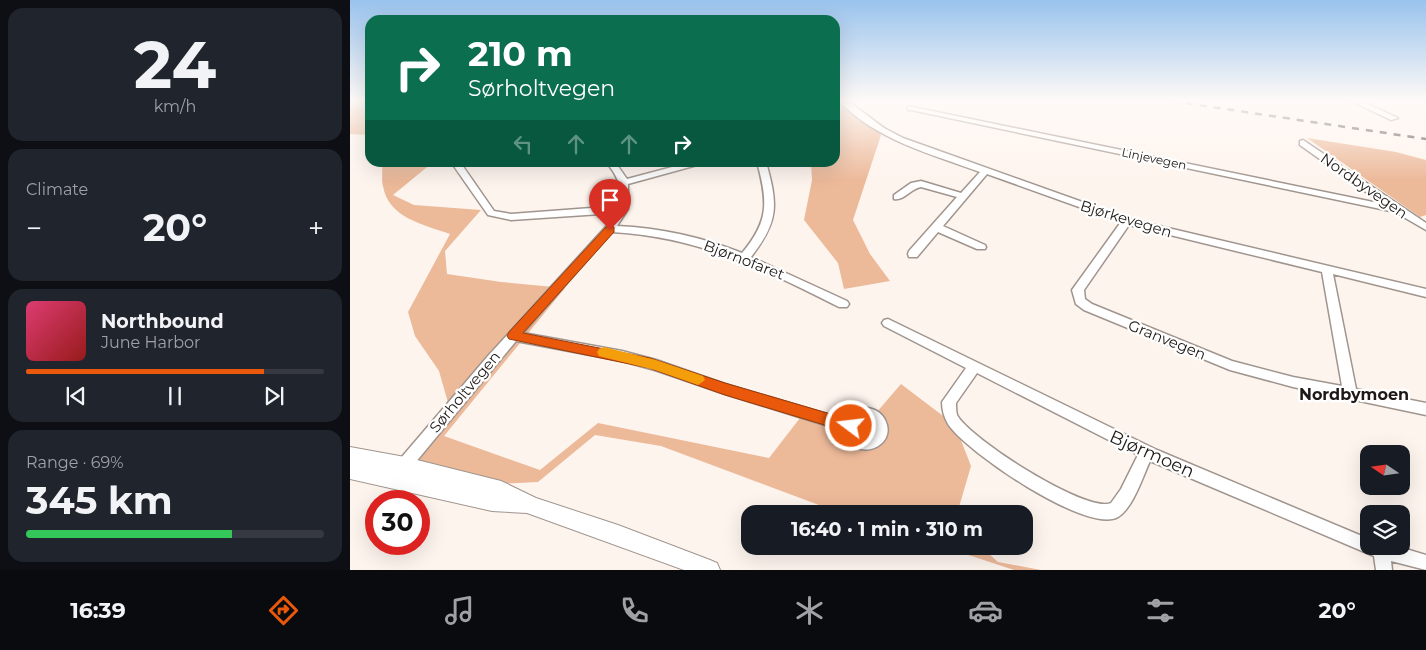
<!DOCTYPE html>
<html lang="en">
<head>
<meta charset="utf-8">
<style>
  body { margin:0; font-family:Montserrat,sans-serif; background:#20242c; color:#f1f3f6; height:100vh; display:flex; flex-direction:column; font-size:19px; white-space:nowrap }
  * { box-sizing:border-box; margin:0 }
  p { font-size:16px; color:#9ea1a6 }
  .icon { flex:none; width:28px; height:28px; fill:none; stroke:currentColor; stroke-width:2; stroke-linecap:round; stroke-linejoin:round }
  .map { position:relative; flex:1; overflow:hidden }
  .side { display:flex; flex-direction:column; gap:8px; padding:8px; background:#0d0f14; width:350px }
  .side>* { flex:none }
  .top-card { position:absolute; left:15px; top:15px; width:475px; height:152px; border-radius:15px; box-shadow:0 5px 20px #0002; background:#0b6e4f; color:#fff; overflow:hidden }
  .needle { width:32px; rotate:283deg }
  .tools { position:absolute; left:1010px; top:445px; display:grid; gap:10px }
  .tools a { display:grid; place-items:center; width:50px; height:50px; border-radius:10px; background:#171b24; box-shadow:0 5px 20px #0002; font-size:25px }
  .speed { position:absolute; left:15px; top:490px; display:flex; gap:10px; font-size:25px; font-weight:700; text-align:center }
  .speed>* { display:grid; place-content:center; width:65px; height:65px; border-radius:50%; background:#171b24; box-shadow:0 5px 20px #0002; line-height:1 }
  .speed .limit { border:8px solid #d22; background:#fff; color:#111 }
  .pin { position:absolute; display:grid; place-items:center; width:42px; height:42px; color:#fff; margin:-51px -21px; border-radius:50% 50% 50% 0; rotate:-45deg; box-shadow:0 0 5px #0007 }
  .pin .icon { rotate:45deg }
  .me { position:absolute; width:55px; margin:-28px; rotate:285deg; stroke-linejoin:round; filter:drop-shadow(0 0 4px #0008) }
  .turn { display:flex; align-items:center; gap:18px; height:105px; padding:0 20px; font-size:22px }
  .turn .icon { width:65px; height:65px; stroke-width:2.5 }
  .turn b { display:block; font-size:35px; line-height:42px }
  .lanes { display:flex; align-items:center; height:48px; padding:0 20px; background:#0003; justify-content:center; gap:25px; direction:ltr }
  .lanes .off { opacity:.35 }
  .big { font-size:38px; font-weight:700; line-height:1.1 }
  .side .card { flex:1; display:flex; flex-direction:column; justify-content:center; gap:8px; min-width:0; padding:0 18px; border-radius:15px; background:#20242c }
  .side .dial { align-items:center; gap:0 }
  .dial b { font-size:65px; line-height:1 }
  .song { display:flex; align-items:center; gap:15px }
  .cover { width:60px; height:60px; border-radius:8px; background:linear-gradient(135deg,hsl(340 70% 55%),hsl(0 70% 35%)) }
  .played { height:5px; border-radius:2px; background:linear-gradient(90deg,#ea580c 80%,#363941 80%) }
  .keys { display:flex; justify-content:space-around; direction:ltr }
  .heat { display:flex; justify-content:space-between; align-items:center; font-size:28px; direction:ltr }
  .charge { height:8px; border-radius:4px; background:linear-gradient(90deg,#34c759 69%,#363941 0) }
  .trip { position:absolute; left:391px; top:505px; width:292px; height:50px; border-radius:15px; background:#171b24; box-shadow:0 5px 20px #0002; font-weight:700; line-height:50px; text-align:center }
  .dock { display:flex; height:80px; justify-content:space-around; align-items:center; background:#090b0e; color:#9ea1a6 }
  .dock .icon { width:35px; height:35px }
  .dock .current { color:#ea580c }
  .dock b { font-size:22px; color:#f1f3f6 }
  main { display:flex; flex:1; min-height:0 }
  .map>svg:first-child { display:block }
  .green { fill:#ecb999 }
  .lines { fill:none; stroke-linecap:round; stroke-linejoin:round }
  .minor-casing { stroke:#a0958e; stroke-width:3 }
  .major-casing { stroke:#a0958e; stroke-width:2 }
  .minor { fill:#fff; fill-rule:evenodd }
  .major { fill:#fff; fill-rule:evenodd }
  .rail { stroke:#4d4644; stroke-width:2.5; stroke-dasharray:7 7; stroke-linecap:butt }
  .route { fill:#ea580c; stroke:#983908 }
  .slow { fill:#f59e0b }
  .labels { text-anchor:middle; stroke-width:4.5; stroke-linejoin:round; paint-order:stroke }
  .far-street-label { font-size:12px; fill:#1e1917; stroke:#fff }
  .street-label { font-size:15px; fill:#1e1917; stroke:#fff }
  .neighbourhood-label { font-size:16px; font-weight:bold; fill:#1e1917; stroke:#fff }
  .near-street-label { font-size:18px; fill:#1e1917; stroke:#fff }
</style>
</head>
<body>
<main>
<section class="side">
<div class="card dial"><b>24</b><p>km/h</p></div>
<div class="card"><p>Climate</p>
<div class="heat"><a>−</a><b class="big">20°</b><a>+</a></div>
</div>
<div class="card">
<div class="song"><i class="cover"></i><div><b>Northbound</b><p>June Harbor</p></div></div>
<div class="played"></div>
<div class="keys"><svg class="icon" aria-label="previous" viewBox="0 0 24 24"><path d="M18 5L8 12l10 7zM5 5v14"/></svg><svg class="icon" aria-label="pause" viewBox="0 0 24 24"><path d="M8 5v14M16 5v14"/></svg><svg class="icon" aria-label="next" viewBox="0 0 24 24"><path d="M6 5l10 7-10 7zM19 5v14"/></svg></div>
</div>
<div class="card"><p>Range · 69%</p><b class="big">345 km</b><div class="charge"></div></div>
</section>
<div class="map">
<svg width="1076" height="570" viewBox="0 0 1076 570">
  <rect width="100%" height="100%" fill="#fef4ee"/>
  <path class="green" d="M0 101H15L20 106V135L0 134Z
    M485 101C507 101 520 118 531 135L503 220 520 254 540 281 494 289 488 263 454 220 462 180 461 163 485 162Z
    M957 138 1046 152 1076 160V215L1070 217Z
    M32 163H82L43 195 64 205 131 210 95 251 97 274 151 282 215 288 94 436 190 470 248 423 419 458 450 418 514 427 551 384 605 425 621 466 607 514H493L311 446 245 435 188 482 124 485 63 460 99 406 89 371 65 336 58 312 100 234C75 225 38 218 33 186 31 179 33 170 32 163Z
    M591 546H630L648 562 691 570H664Z"/>
  <g class="lines">
    <defs>
      <path id="minor" d="M489 101H498L534 128 553 138 780 219 1076 289V297L983 274 1006 389 1076 403V415L943 387 880 370 734 310 726 304 722 290 771 222 637 174 593 226 635 245 636 247 635 249H627L588 232 567 257H559L558 254 559 251 607 197 571 187C560 189 554 201 544 199V195L561 183 571 181 611 193 630 172C581 154 526 140 489 101ZM779 225 972 272 992 386 943 377 882 361 742 304 735 299 734 290Z
        M1001 101H1011L1048 118 1041 120Z
        M558 106 1033 204 950 145V141L953 140 1076 223V230L1045 212 561 110H558Z
        M101 162H110L144 211 161 214 268 206C273 188 268 176 256 162H265L277 179 341 162H358L278 184V209L267 226C310 228 352 237 392 253 419 221 418 202 407 162H416C428 205 429 221 401 257L497 301 499 304 497 307H489C412 268 349 237 262 232L173 333 272 351 306 360 375 384 497 420C501 413 508 408 516 408 524 408 532 413 535 420 549 447 503 465 494 431L375 394 305 370 272 361 166 341 55 475 50 477 45 475 43 470 45 465 138 356 263 219 266 213 161 220 138 215ZM514 420H518L523 425V433L519 437H513L509 433V425Z
        M538 319 807 450 1019 539V546H1046L1076 555V570L1041 561 1042 570H1026L1024 556 800 461C793 476 783 508 768 517 738 535 615 451 598 424 594 417 592 410 592 402L616 368 534 326 532 323 534 320ZM627 373 788 455 771 489 761 503C737 514 620 439 607 415 606 411 606 407 606 403Z"/>
      <path id="major" d="M0 447 55 457 151 481 186 498 268 525 360 560 367 563 370 570H334L177 513 142 511 0 479Z"/>
    </defs>
    <use href="#minor" class="minor-casing"/>
    <use href="#major" class="major-casing"/>
    <use href="#minor" class="minor"/>
    <use href="#major" class="major"/>
    <path class="rail" d="M822 101 1076 139"/>
  </g>
  <linearGradient id="sky" x2="0" y2="1"><stop stop-color="#99c3ed"/><stop offset="0.56" stop-color="#fffaf7"/><stop offset="1" stop-color="#fffaf7" stop-opacity="0"/></linearGradient>
  <rect width="1076" height="181" fill="url(#sky)"/>
  <path class="route" d="M260 226 264 227V232L173 333 300 358 375 383 501 420 506 422 508 426 506 431 501 433 375 395 299 368 159 339 157 336 159 332 256 227Z"/>
  <path class="slow" d="M254 347 306 360 353 376 355 380 348 385 305 370 249 356 247 352 249 349Z"/>
  <g class="labels">
    <g class="far-street-label">
      <text transform="translate(804 159) rotate(12)" y="4">Linjevegen</text>
    </g>
    <g class="street-label">
      <text transform="translate(1014 186) rotate(35)" y="5">Nordbyvegen</text>
      <text transform="translate(776 219) rotate(17)" y="5">Bjørkevegen</text>
      <text transform="translate(394 260) rotate(21)" y="5">Bjørnofaret</text>
      <text transform="translate(817 340) rotate(22)" y="5">Granvegen</text>
      <text transform="translate(115 392) rotate(-50)" y="5">Sørholtvegen</text>
    </g>
    <g class="neighbourhood-label">
      <text x="1004" y="400">Nordbymoen</text>
    </g>
    <g class="near-street-label">
      <text transform="translate(802 454) rotate(24)" y="6">Bjørmoen</text>
    </g>
  </g>
</svg>
<div class="tools">
<a><svg class="needle" viewBox="-14 -14 28 28"><path d="M0-13l5 13h-10z" fill="#e53935"/><path d="M0 13l5-13h-10z" fill="#9ea1a6"/></svg></a>
<a><svg class="icon" aria-label="layers" viewBox="0 0 24 24"><path d="M12 4l9 5-9 5-9-5zM3 14l9 5 9-5"/></svg></a>
</div>
<div class="speed"><div class="limit">30</div></div>
<div class="pin" style="left:260px;top:230px;background:#d93025"><svg class="icon" aria-label="arrive" viewBox="0 0 24 24"><path d="M6 21V4h12l-3 4 3 4H6"/></svg></div>
<svg class="me" style="left:501px;top:426px" viewBox="-20 -20 40 40"><circle r="17" fill="#ea580c" stroke="#fff" stroke-width="3"/><path d="M0-11L8 9 0 5-8 9z" fill="#fff"/></svg>
<div class="trip">16:40 · 1 min · 310 m</div>
<div class="top-card">
<div class="turn"><svg class="icon" aria-label="right" viewBox="0 0 24 24"><path d="M7 20v-9h11M14 6l5 5-5 5"/></svg><div><b>210 m</b>Sørholtvegen</div></div>
<div class="lanes"><svg class="icon off" aria-label="left" viewBox="0 0 24 24"><path d="M17 20v-9H6M10 6l-5 5 5 5"/></svg><svg class="icon off" aria-label="ahead" viewBox="0 0 24 24"><path d="M12 20V5M6 11l6-6 6 6"/></svg><svg class="icon off" aria-label="ahead" viewBox="0 0 24 24"><path d="M12 20V5M6 11l6-6 6 6"/></svg><svg class="icon" aria-label="right" viewBox="0 0 24 24"><path d="M7 20v-9h11M14 6l5 5-5 5"/></svg></div>
</div>
</div>
</main>
<nav class="dock">
<b>16:39</b>
<svg class="icon current" aria-label="directions" viewBox="0 0 24 24"><path d="M12 3l9 9-9 9-9-9zM9 14v-3h6M13 9l2 2-2 2"/></svg>
<svg class="icon" aria-label="music" viewBox="0 0 24 24"><path d="M9 18V5l10-2v13"/><circle cx="6" cy="18" r="3"/><circle cx="16" cy="16" r="3"/></svg>
<svg class="icon" aria-label="phone" viewBox="0 0 24 24"><path d="M5 4h4l2 5-3 2q2 4 5 5l2-3 5 2v4C11 20 4 13 5 4z"/></svg>
<svg class="icon" aria-label="climate" viewBox="0 0 24 24"><path d="M12 3v18M4 7l16 10M4 17L20 7"/></svg>
<svg class="icon" aria-label="car" viewBox="0 0 24 24"><path d="M5 17H2v-5l4-1 3-4h7l3 4 3 1v5h-3M9 17h6M6 11h13"/><circle cx="7" cy="17" r="2"/><circle cx="17" cy="17" r="2"/></svg>
<svg class="icon" aria-label="filters" viewBox="0 0 24 24"><path d="M4 7h16M4 17h16"/><circle cx="9" cy="7" r="2"/><circle cx="15" cy="17" r="2"/></svg>
<b>20°</b>
</nav>
</body>
</html>
